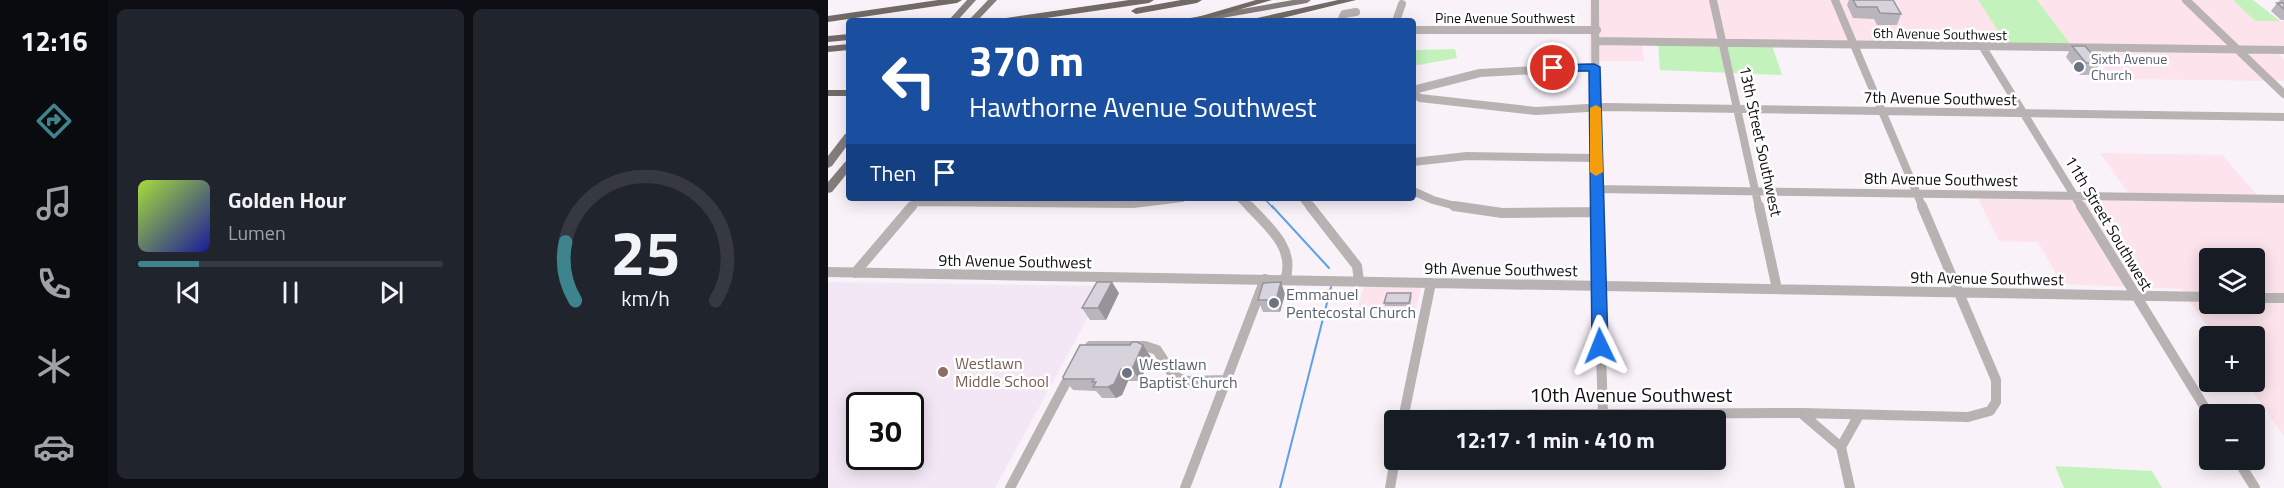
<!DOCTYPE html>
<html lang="en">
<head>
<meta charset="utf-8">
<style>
  body { margin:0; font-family:"Titillium Web",sans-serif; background:#20242c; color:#f1f3f6; height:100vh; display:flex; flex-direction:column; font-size:22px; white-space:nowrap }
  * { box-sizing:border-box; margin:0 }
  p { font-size:20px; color:#9ea1a6 }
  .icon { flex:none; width:33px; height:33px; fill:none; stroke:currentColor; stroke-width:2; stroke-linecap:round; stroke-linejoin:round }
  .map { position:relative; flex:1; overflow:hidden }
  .details { display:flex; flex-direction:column; gap:9px; padding:9px; background:#0d0f14; width:720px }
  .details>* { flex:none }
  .top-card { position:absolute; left:18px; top:18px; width:570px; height:183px; border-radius:6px; box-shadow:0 3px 15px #0003; background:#1a4fa0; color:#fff; overflow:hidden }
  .controls { position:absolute; left:1371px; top:248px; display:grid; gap:12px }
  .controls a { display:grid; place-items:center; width:66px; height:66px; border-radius:6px; background:#171b24; box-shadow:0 3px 15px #0003; font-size:30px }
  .speed { position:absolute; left:18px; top:392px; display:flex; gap:12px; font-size:30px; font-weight:700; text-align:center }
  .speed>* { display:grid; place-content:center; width:78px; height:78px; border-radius:50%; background:#171b24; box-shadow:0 3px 15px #0003; line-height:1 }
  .speed .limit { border:3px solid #111; border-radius:9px; background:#fff; color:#111 }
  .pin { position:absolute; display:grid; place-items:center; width:51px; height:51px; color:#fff; margin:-26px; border:3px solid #fff; border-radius:50%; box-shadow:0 2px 6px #0007 }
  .me { position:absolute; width:66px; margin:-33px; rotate:358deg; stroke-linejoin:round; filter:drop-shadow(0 0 4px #0008) }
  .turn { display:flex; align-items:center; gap:21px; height:126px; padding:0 24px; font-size:27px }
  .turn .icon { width:78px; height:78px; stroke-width:2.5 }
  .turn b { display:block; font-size:42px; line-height:51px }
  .then { display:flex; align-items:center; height:57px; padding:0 24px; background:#0003; gap:12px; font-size:22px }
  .details .widget { flex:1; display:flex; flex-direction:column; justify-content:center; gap:9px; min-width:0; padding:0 21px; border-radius:9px; background:#20242c }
  .details .dial { align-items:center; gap:0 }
  .dial svg { height:156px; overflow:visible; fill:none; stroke:#363941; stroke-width:7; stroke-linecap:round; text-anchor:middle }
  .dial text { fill:#f1f3f6; stroke:none }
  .song { display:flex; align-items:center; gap:18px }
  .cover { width:72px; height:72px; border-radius:9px; background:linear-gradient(135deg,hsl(80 70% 55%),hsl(240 70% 35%)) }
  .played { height:6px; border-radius:3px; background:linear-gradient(90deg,#3d848d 20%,#363941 20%) }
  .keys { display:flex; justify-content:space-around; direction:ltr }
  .details .tiles { flex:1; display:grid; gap:9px; grid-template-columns:repeat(2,1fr) }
  .trip { position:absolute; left:556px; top:410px; width:342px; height:60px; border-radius:6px; background:#171b24; box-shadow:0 3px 15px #0003; font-weight:700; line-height:60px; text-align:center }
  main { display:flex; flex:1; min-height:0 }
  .tab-bar { display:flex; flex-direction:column; width:108px; justify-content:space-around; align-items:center; background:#090b0e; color:#9ea1a6 }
  .tab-bar .icon { width:42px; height:42px }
  .tab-bar .active { color:#3d848d }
  .tab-bar b { font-size:27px; color:#f1f3f6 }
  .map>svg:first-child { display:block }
  .commercial { fill:#fce3ec; fill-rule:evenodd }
  .built { fill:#f3e7f5; fill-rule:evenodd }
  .green { fill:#c3f2bd }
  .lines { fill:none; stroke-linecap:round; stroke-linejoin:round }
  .stream-far1 { stroke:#5ca1e8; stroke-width:1.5 }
  .stream { stroke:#5ca1e8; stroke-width:2 }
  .minor-far1 { stroke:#b8b3b2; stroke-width:8 }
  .minor { stroke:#b8b3b2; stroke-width:10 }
  .major { fill:#857d7b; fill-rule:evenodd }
  .highway { fill:#736a67; fill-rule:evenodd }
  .wall { fill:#b9b5bd }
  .shaded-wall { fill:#96949a }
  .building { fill:#d7d3dc; stroke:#96949a; stroke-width:1.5 }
  .route { fill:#1a73e8; stroke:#114b97; stroke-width:1.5 }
  .slow { fill:#f59e0b }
  .worship-dot { fill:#6b7280; stroke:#fff; stroke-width:2 }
  .education-dot { fill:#8d6e63; stroke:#fff; stroke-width:2 }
  .labels { text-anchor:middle; stroke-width:5; stroke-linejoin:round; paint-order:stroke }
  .far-street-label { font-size:14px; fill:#110e11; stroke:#fff }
  .far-worship-label { font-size:14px; fill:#5b616d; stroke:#fff; text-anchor:start }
  .street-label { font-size:16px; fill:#110e11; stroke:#fff }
  .worship-label { font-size:16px; fill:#5b616d; stroke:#fff; text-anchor:start }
  .education-label { font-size:16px; fill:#785e54; stroke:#fff; text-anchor:start }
  .near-street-label { font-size:20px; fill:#110e11; stroke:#fff }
</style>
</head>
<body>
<main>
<nav class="tab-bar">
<b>12:16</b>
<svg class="icon active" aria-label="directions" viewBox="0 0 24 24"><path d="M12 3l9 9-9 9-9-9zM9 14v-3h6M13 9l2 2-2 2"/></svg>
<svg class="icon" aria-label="music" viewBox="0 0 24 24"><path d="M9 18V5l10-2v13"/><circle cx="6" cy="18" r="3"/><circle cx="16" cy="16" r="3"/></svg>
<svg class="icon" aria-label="phone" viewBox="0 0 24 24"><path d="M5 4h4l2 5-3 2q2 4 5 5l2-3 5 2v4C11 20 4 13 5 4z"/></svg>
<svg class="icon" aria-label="climate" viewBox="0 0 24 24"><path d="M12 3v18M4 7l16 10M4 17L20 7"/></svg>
<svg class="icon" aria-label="car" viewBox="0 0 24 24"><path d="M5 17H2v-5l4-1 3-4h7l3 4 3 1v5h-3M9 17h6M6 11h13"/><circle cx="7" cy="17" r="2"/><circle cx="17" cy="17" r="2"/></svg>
</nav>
<section class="details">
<div class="tiles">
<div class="widget">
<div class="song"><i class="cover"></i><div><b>Golden Hour</b><p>Lumen</p></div></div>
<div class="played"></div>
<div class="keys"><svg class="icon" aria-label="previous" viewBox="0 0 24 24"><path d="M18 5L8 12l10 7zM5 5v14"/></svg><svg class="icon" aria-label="pause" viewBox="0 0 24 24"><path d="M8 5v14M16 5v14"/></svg><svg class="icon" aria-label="next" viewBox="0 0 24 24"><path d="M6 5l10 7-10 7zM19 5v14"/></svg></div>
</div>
<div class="widget dial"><svg viewBox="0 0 100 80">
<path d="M14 69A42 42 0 1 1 86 69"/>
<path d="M14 69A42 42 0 0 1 9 39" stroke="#3d848d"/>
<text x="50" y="56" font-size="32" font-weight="700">25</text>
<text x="50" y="72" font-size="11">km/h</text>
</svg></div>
</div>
</section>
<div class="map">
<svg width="1456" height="488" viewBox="0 0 1456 488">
  <rect width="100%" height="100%" fill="#f9f2f9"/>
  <path class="commercial" d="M767 0H1150L1181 48 814 44 816 61H761L762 2Z
    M1209 0H1405L1427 21H1456V52L1450 53 1456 59V81L1286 79 1258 45H1243Z
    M1272 153 1394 155 1430 196 1301 194Z
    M1150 198 1456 201V436L1417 381H1426V336H1386L1353 289 1234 284 1210 242 1171 241ZM1382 258H1426V303H1382Z
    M536 287H593L585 320 527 318Z"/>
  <path class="built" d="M0 282 277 286 167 488H0ZM32 405H82V456H32Z"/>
  <path class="green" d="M1150 0H1209L1243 45 1181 48Z
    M1405 0H1425L1452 21H1427Z
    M830 43 944 45 954 75 832 70Z
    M627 49 629 58 585 66V50Z
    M1227 466 1324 471 1334 488H1236Z"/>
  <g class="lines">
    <path class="stream-far1" d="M436 198 445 208"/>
    <path class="stream" d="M444 206 501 268
      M452 488 503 287"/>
    <path class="minor-far1" d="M767 0 768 208
      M885 0 931 208
      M1007 0 1095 208
      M1358 0 1456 94
      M513 21 516 14 528 12
      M568 21 574 4
      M585 30H769
      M768 41 1456 50
      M1154 46 1254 208
      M585 90 652 73 766 67
      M585 93 592 98 708 111 777 107 1456 117
      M585 162 639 156 768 158
      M769 189 1456 199
      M585 191 605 200 635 208
      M412 198 422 208
      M475 198 483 208
      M88 202 305 204 354 198
      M83 208 91 198"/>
    <path class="minor" d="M421 206C441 227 468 249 457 280
      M482 206 529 266 531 281
      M626 206 674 213 768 212
      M768 206 775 413
      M931 206 949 289
      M1253 206 1382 416
      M0 272 1382 297
      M27 273 84 206
      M1426 298H1456
      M262 346H317L329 350 345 375 357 381 397 380
      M973 413 1013 447
      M575 415 973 413 1140 417 1162 411 1168 402V380L1094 206
      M575 419 603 283
      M1409 459 1427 488
      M182 488 243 373
      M357 488 437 279
      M562 488 567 459
      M1022 488 1013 447 1031 415"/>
    <path class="major" d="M139 0H148L129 21H120Z
      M160 0H169L149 21H140Z
      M465 0H483L479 3 377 21H358L362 18Z
      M21 133V143L4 166 0 168V156L17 134Z
      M21 160V171L4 192 0 193V182L17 162Z"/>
    <path class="highway" d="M110 0H134L129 3 0 22V16Z
      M301 0H326L321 3 198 21H173L178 18Z
      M353 0H374L369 3 308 14 303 11 308 8Z
      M428 0H444L372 21H356Z
      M510 0H528L442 21H424L429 18Z
      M21 34V40L0 42V36Z
      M21 44V50L0 52V46Z
      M0 90H21V96H0Z"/>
  </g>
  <path class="wall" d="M1021 0H1065L1073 14 1069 25H1049L1046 19 1025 18 1019 5Z
    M1452 0H1456V20H1453L1443 11 1449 3H1450Z
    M1244 46 1272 63 1265 75H1252L1238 57Z
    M291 293 278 320H262L254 308Z
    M457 294 452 312H435L430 300Z
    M584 296 582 306H557L556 303Z
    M323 357 312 381H300L294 395 288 398H274L268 391 245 390 236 379Z"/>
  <path class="shaded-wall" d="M284 282 291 293 278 320 270 308Z
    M453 282 457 294 452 312 448 300Z
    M315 345 323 357 312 381 304 369Z
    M293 369 300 381 294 395 288 398 280 387Z"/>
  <path class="building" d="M1025 0H1065L1073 14 1052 13 1049 7H1029Z
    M1449 3H1456V9Z
    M1244 46H1257L1272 63H1258Z
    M269 282H284L270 308H254Z
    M453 282 448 300H430L435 283Z
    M559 293H583L581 303H556Z
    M304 342H309L315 345 304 369H293L286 384 280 387H265L268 382H264L266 379H236L235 377 252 345H302Z"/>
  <path class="route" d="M766 64 772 67 780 346 772 352 764 346 761 71H725L720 68 725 65Z"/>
  <path class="slow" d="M768 105 773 108 775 172 768 176 762 172V108Z"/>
  <g class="worship-dot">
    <circle cx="1251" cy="67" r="6"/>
    <circle cx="446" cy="303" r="6"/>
    <circle cx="299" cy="373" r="6"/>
  </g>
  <circle class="education-dot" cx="115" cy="372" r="6"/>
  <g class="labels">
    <g class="far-street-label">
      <text x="677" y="23">Pine Avenue Southwest</text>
      <text transform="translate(1112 34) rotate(1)" y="5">6th Avenue Southwest</text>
    </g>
    <g class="far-worship-label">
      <text x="1263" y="64">Sixth Avenue<tspan x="1263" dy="16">Church</tspan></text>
    </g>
    <g class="street-label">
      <text transform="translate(1112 98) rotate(1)" y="6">7th Avenue Southwest</text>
      <text transform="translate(933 141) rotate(78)" y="6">13th Street Southwest</text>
      <text transform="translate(1113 179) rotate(1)" y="6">8th Avenue Southwest</text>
      <text transform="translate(1281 223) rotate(59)" y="6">11th Street Southwest</text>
      <text transform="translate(187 261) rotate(1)" y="6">9th Avenue Southwest</text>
      <text transform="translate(673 269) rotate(1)" y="6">9th Avenue Southwest</text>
      <text transform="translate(1159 278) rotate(1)" y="6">9th Avenue Southwest</text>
    </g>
    <g class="worship-label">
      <text x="458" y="300">Emmanuel<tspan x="458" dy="18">Pentecostal Church</tspan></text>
      <text x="311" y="370">Westlawn<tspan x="311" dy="18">Baptist Church</tspan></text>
    </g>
    <g class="education-label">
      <text x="127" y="369">Westlawn<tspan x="127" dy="18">Middle School</tspan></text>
    </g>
    <g class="near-street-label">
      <text x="803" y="402">10th Avenue Southwest</text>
    </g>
  </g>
</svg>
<div class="controls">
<a><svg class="icon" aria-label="layers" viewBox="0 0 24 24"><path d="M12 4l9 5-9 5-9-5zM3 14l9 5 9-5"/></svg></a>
<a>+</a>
<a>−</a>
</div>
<div class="speed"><div class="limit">30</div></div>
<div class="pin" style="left:725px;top:68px;background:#d93025"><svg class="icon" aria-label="arrive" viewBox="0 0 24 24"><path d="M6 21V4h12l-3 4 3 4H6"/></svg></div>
<svg class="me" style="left:772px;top:346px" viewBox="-20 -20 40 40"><path d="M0-17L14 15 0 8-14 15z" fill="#1a73e8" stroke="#fff" stroke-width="4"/></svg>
<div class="trip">12:17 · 1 min · 410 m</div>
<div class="top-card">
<div class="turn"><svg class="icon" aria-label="left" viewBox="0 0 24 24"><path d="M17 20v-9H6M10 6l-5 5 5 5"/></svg><div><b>370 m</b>Hawthorne Avenue Southwest</div></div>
<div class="then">Then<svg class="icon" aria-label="arrive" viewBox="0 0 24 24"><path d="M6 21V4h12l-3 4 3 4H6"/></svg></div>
</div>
</div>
</main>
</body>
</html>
